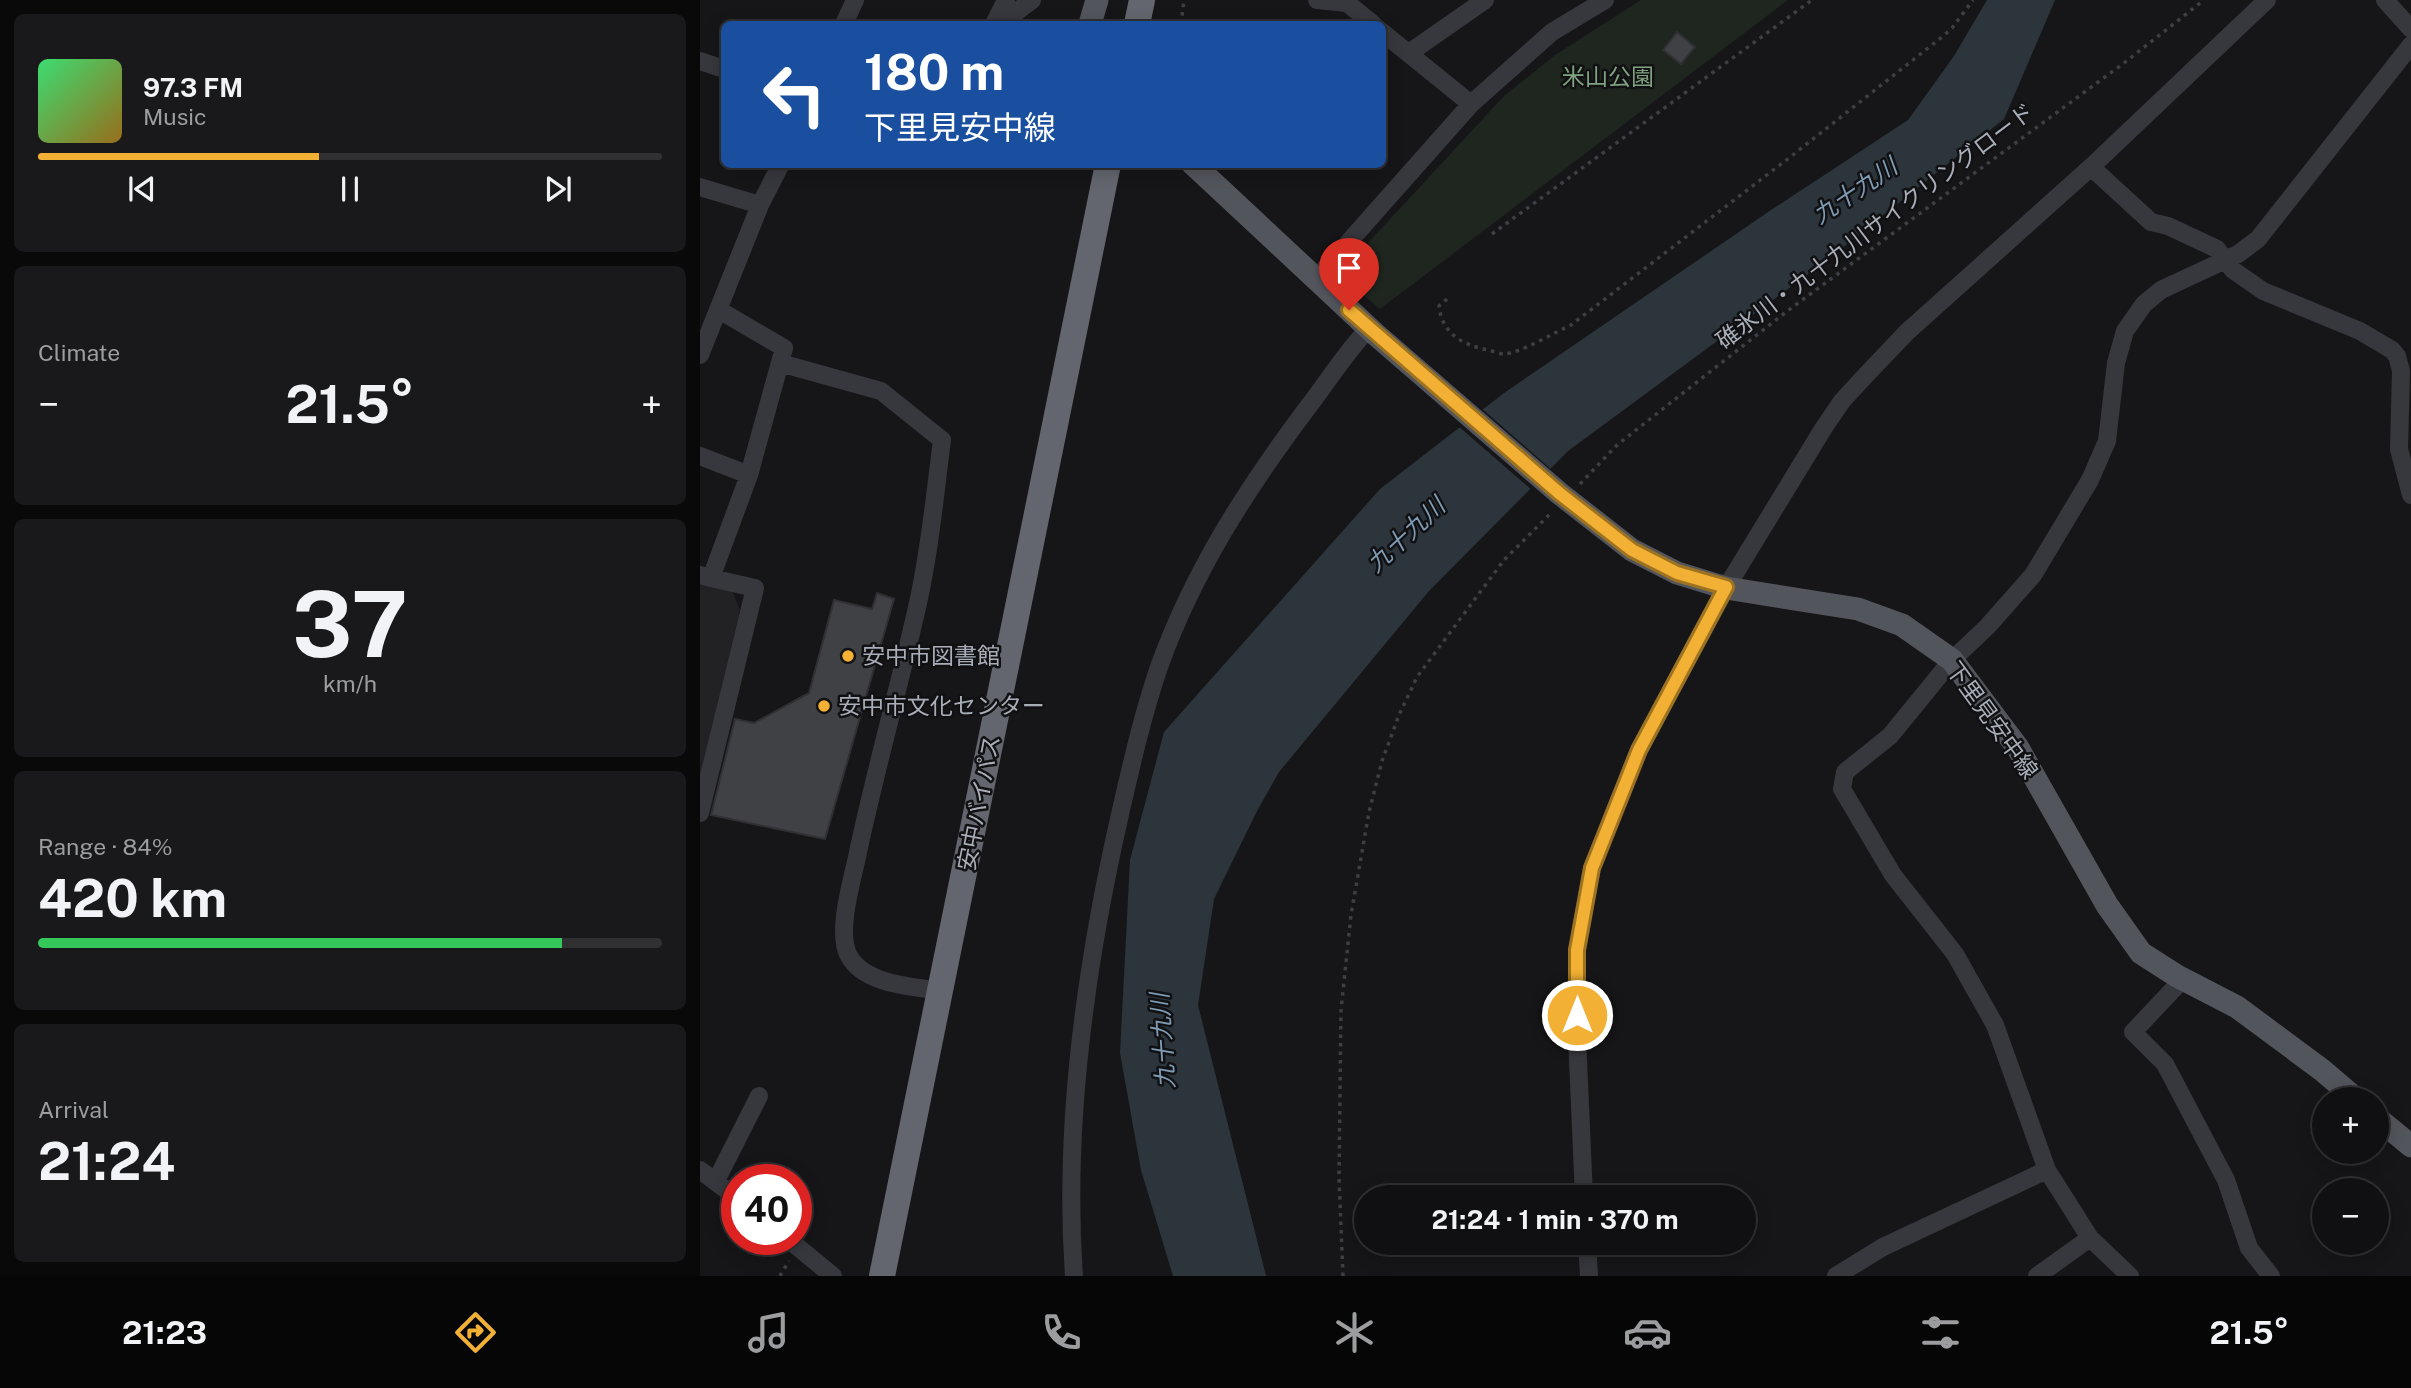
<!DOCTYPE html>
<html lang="en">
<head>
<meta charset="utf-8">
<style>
  body { margin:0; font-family:"Public Sans","Noto Sans JP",sans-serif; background:#19191b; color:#f1f3f6; height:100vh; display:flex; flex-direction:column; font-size:26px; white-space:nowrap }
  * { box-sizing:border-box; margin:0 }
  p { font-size:23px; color:#9c9d9f }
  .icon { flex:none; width:38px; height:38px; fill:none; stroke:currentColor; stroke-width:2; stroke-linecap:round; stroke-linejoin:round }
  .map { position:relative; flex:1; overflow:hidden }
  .drawer { display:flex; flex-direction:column; gap:14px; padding:14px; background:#09090a; width:700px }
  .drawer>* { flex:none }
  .top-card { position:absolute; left:21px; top:21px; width:665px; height:147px; border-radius:10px; box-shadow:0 4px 18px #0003,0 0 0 2px #303032; background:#1a4fa0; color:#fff; overflow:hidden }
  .controls { position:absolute; left:1612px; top:1087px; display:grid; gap:14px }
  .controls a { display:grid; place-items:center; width:77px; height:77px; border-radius:50%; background:#101012; box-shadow:0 4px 18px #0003,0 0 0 2px #303032; font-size:35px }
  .speed { position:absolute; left:21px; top:1164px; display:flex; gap:14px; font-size:35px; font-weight:700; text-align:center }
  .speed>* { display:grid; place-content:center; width:91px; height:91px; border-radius:50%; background:#101012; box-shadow:0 4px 18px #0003,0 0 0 2px #303032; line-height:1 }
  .speed .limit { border:10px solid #d22; background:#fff; color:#111 }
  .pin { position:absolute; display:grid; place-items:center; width:60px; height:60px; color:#fff; margin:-72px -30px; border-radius:50% 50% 50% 0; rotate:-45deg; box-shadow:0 0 7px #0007 }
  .pin .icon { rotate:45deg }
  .me { position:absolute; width:77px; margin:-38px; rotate:0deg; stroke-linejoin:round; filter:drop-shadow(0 0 5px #0008) }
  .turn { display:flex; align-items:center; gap:24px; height:147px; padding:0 28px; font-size:32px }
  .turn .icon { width:91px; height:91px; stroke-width:2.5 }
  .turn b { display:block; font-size:49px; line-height:60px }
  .big { font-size:52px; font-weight:700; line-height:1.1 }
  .drawer .tile { flex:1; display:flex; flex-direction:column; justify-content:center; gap:10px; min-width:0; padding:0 24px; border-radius:10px; background:#19191b }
  .drawer .dial { align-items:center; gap:0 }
  .dial b { font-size:91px; line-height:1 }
  .song { display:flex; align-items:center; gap:21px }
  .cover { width:84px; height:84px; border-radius:10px; background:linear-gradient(135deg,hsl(140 70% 55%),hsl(40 70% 35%)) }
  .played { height:7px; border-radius:4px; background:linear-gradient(90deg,#f2b134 45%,#303032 45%) }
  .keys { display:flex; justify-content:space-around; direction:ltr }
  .heat { display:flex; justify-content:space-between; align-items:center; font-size:38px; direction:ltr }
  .charge { height:10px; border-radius:5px; background:linear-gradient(90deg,#34c759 84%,#303032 0) }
  .trip { position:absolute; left:654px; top:1185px; width:402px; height:70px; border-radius:35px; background:#101012; box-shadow:0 4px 18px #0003,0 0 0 2px #303032; font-weight:700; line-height:70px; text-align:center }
  .menu { display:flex; height:112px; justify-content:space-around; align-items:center; background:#060607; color:#9c9d9f }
  .menu .icon { width:49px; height:49px }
  .menu .selected { color:#f2b134 }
  .menu b { font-size:32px; color:#f1f3f6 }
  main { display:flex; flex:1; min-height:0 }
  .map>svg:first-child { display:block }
  .built { fill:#222225 }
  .green { fill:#1e261f }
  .water { fill:#2c353c }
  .pier { fill:#161618 }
  .building { fill:#404145; stroke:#303034; stroke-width:2 }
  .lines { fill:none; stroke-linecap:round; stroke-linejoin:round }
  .path { stroke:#3d3f44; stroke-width:3.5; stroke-dasharray:3.5 5; stroke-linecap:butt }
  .minor { stroke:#37383d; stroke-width:18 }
  .major { stroke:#53555c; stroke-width:23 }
  .highway { stroke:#63666e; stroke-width:26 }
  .route-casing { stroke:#9d7322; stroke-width:18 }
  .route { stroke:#f2b134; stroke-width:12 }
  .poi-dot { fill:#f2b134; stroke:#111113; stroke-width:2.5 }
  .labels { text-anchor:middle; stroke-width:5; stroke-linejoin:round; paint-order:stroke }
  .park-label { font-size:23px; fill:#7fa381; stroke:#111113 }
  .street-label { font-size:23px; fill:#a8adb8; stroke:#111113 }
  .poi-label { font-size:23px; fill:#a8adb8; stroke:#111113; text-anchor:start }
  .water-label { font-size:24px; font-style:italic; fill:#7f9bb3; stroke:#111113 }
</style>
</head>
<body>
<main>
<section class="drawer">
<div class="tile">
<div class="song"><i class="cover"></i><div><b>97.3 FM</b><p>Music</p></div></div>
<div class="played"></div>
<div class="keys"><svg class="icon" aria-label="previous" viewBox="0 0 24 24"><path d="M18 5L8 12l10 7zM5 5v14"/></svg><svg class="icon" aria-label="pause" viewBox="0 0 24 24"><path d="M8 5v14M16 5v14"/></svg><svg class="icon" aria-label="next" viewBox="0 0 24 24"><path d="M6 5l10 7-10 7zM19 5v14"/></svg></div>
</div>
<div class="tile"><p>Climate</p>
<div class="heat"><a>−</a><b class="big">21.5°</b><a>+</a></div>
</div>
<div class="tile dial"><b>37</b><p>km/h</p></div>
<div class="tile"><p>Range · 84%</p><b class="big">420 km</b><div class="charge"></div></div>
<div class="tile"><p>Arrival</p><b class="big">21:24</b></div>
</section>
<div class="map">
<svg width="1711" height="1276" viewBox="0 0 1711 1276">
  <rect width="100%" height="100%" fill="#161618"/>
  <path class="built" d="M0 582 31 588 40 610 0 777Z"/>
  <path class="green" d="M941 0H1088L680 309 643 278 642 271 804 96 855 55Z"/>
  <path class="water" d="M1287 0H1355L1304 119 1127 260 868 451 729 591 579 772 557 811 514 899 498 1005 566 1276H473L441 1170 420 1053 430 860 464 732 680 489 804 393 1071 210 1208 120 1254 56Z"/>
  <path class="pier" d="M780 407 853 471 833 491 757 425Z"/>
  <path class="building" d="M977 32 995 47 981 64 963 50Z
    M177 593 194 599 125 839 11 815 35 719 54 723 109 693 134 600 172 609Z"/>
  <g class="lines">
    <path class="path" d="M481 24 484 0
      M792 234 1112 0
      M747 299 739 306C742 334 763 345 788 350 793 351 800 354 804 354 821 353 855 332 871 325L1089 158 1242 37 1252 28 1273 0
      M880 484 917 445 1086 312 1424 63 1504 0
      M80 1276 89 1261
      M643 1276 639 1178 641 1010 651 915 669 812 682 761 699 715 717 677 804 560 852 512"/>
    <path class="minor" d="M617 0 647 3 673 24
      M1685 0 1711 29
      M144 24 155 0
      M294 24 306 0
      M306 24 315 13 332 0
      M682 32 771 104
      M709 53 785 0
      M0 61 24 69
      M1391 167 1451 222 1468 226 1517 249 1533 270 1563 291 1660 331 1692 350 1697 356 1701 371 1699 449 1711 495
      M0 187 60 205
      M615 280 771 104 852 32 905 0
      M0 355 60 205 81 164
      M80 363 181 391 242 440C235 494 230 549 218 603 199 688 175 771 157 857 152 881 136 933 149 956 165 985 212 986 240 991
      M0 456 49 475
      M0 575 11 578 49 475 84 348 19 310
      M0 813 55 588 11 578
      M1483 979 1433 1032 1465 1064 1526 1180 1549 1248 1571 1276
      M0 1170 37 1198
      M16 1181 59 1096
      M884 1197 877 1037V950L892 868 939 750 1026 588 1123 429 1142 401 1166 375 1207 332 1391 167 1567 0
      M88 1239 133 1276
      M887 1242 889 1276
      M374 1276C363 1124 387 958 421 810 432 762 443 714 459 667 493 572 547 488 608 407 628 381 646 352 669 328
      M1136 1276 1183 1247 1347 1170
      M1337 1276 1390 1238
      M1430 1276 1390 1238 1347 1170 1295 1025 1255 954 1193 875 1142 789 1145 772 1190 736 1252 660 1287 627 1333 575 1390 480 1407 441 1416 363 1425 331 1444 304 1461 290 1538 254 1558 239 1711 45"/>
    <path class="major" d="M390 24 397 0
      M493 164 674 333 859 493 932 550 977 573 1026 588 1158 609 1202 625 1252 660 1318 748 1407 905 1441 953 1477 976 1537 1007 1622 1070 1656 1099
      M1676 1117 1711 1146"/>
    <path class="highway" d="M437 24 442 0
      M182 1276 408 164"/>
  </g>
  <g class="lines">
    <defs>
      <path id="route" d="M649 310 859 493 932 550 977 573 1026 587 939 750 892 868 877 950V1015"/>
    </defs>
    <use href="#route" class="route-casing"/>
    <use href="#route" class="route"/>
  </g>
  <g class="poi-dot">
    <circle cx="148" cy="656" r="7"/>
    <circle cx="124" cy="706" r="7"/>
  </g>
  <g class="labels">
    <g class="park-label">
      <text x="908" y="85">米山公園</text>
    </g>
    <g class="street-label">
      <text transform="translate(1175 226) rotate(-37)" y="8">碓氷川・九十九川サイクリングロード</text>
      <text transform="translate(1292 720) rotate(54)" y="8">下里見安中線</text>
      <text transform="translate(279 803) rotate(-79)" y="8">安中バイパス</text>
    </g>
    <g class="poi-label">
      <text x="162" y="664">安中市図書館</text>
      <text x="138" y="714">安中市文化センター</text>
    </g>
    <g class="water-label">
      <text transform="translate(1155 191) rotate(-34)" y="8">九十九川</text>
      <text transform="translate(706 535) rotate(-43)" y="8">九十九川</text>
      <text transform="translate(463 1041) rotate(-94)" y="8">九十九川</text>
    </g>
  </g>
</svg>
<div class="controls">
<a>+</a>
<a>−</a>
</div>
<div class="speed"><div class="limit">40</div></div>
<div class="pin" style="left:649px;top:310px;background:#d93025"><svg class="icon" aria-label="arrive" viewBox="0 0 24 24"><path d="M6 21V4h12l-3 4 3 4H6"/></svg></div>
<svg class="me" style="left:877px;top:1015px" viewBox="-20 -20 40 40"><circle r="17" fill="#f2b134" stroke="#fff" stroke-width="3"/><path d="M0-11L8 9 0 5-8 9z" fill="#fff"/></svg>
<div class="trip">21:24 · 1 min · 370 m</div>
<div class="top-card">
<div class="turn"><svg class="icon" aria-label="left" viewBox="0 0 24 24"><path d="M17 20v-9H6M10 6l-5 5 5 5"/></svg><div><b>180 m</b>下里見安中線</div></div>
</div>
</div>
</main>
<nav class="menu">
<b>21:23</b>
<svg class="icon selected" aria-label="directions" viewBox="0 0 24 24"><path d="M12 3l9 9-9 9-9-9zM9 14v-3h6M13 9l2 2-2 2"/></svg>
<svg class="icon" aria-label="music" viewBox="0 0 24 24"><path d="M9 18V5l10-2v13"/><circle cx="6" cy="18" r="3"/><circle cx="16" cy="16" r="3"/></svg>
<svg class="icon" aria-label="phone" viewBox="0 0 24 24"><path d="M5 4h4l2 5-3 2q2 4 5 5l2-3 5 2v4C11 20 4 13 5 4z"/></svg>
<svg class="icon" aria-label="climate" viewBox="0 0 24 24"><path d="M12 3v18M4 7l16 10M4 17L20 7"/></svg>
<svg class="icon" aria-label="car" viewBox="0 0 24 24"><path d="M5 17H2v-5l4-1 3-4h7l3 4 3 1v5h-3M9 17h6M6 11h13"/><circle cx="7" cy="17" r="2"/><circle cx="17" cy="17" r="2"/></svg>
<svg class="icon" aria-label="filters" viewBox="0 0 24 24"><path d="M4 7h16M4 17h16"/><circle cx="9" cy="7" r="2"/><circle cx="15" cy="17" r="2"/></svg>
<b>21.5°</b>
</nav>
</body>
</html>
